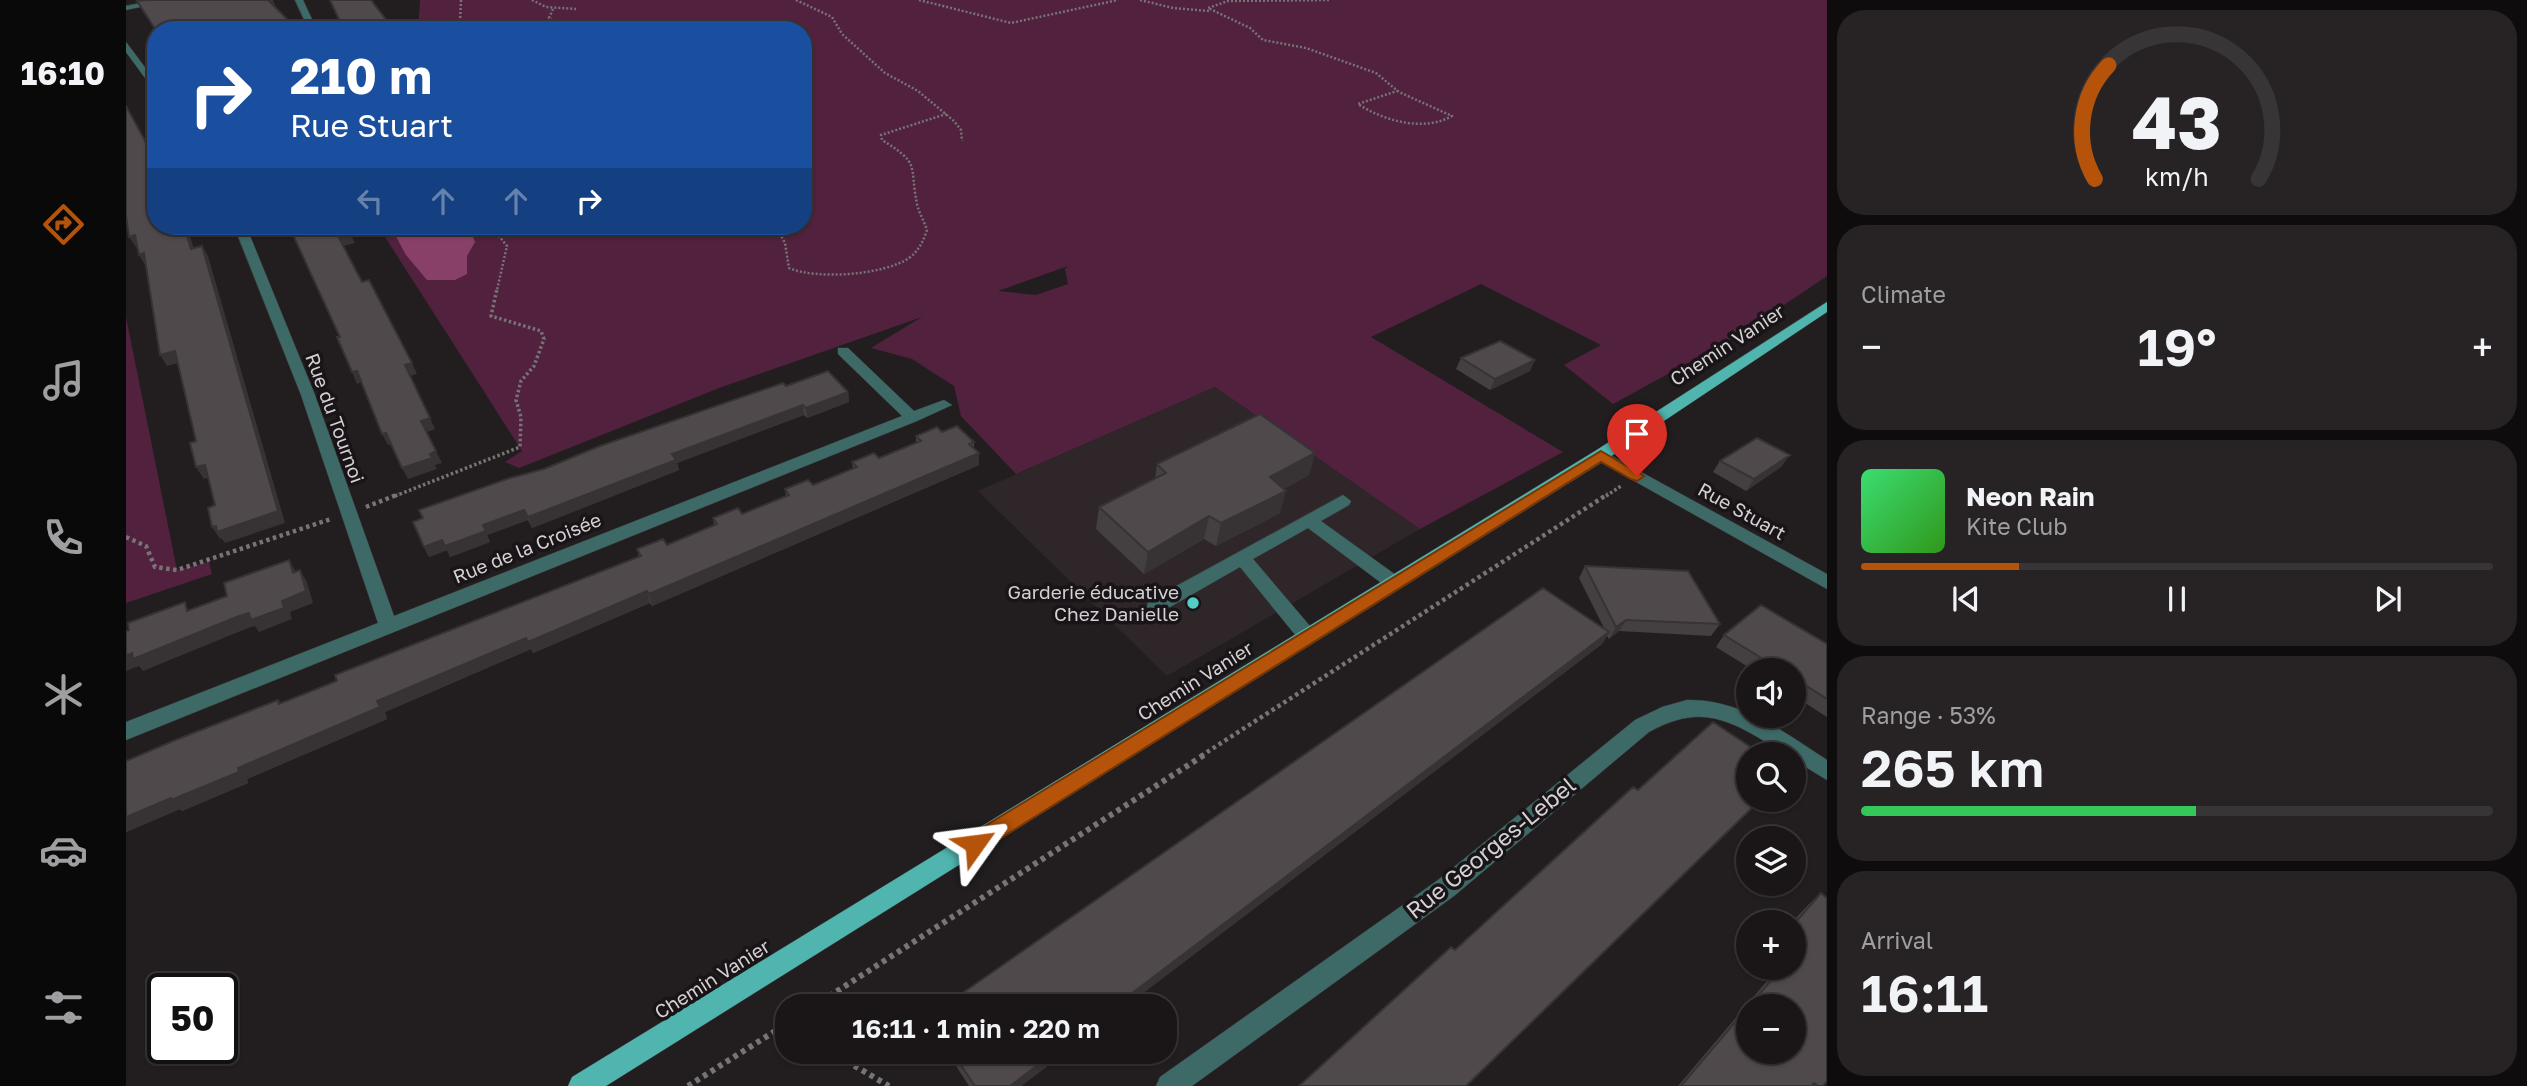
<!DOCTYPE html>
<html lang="en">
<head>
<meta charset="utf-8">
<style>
  body { margin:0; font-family:"Golos Text",sans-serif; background:#272325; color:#f1f3f6; height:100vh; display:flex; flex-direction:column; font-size:26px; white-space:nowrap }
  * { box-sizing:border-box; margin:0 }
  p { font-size:23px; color:#9f9fa2 }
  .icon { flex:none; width:38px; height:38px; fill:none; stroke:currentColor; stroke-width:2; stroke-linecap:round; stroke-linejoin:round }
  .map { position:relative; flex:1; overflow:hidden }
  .details { display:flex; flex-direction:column; gap:10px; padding:10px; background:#0e0c0d; width:700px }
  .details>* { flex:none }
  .banner { position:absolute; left:21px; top:21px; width:665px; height:214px; border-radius:28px; box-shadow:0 2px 5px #0004,0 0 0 2px #383537; background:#1a4fa0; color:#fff; overflow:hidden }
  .fabs { position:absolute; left:1610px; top:658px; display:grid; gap:14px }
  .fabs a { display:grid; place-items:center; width:70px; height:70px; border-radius:50%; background:#1a1618; box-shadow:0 2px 5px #0004,0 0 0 2px #383537; font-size:35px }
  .speed { position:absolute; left:21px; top:973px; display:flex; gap:14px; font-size:35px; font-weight:700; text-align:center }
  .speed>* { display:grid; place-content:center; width:91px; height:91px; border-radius:50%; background:#1a1618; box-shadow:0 2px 5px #0004,0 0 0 2px #383537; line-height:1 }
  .speed .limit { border:4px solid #111; border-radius:10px; background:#fff; color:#111 }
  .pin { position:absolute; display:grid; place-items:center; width:60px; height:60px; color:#fff; margin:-72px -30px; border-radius:50% 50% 50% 0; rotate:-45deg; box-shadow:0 0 7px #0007 }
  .pin .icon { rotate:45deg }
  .me { position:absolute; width:77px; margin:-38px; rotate:59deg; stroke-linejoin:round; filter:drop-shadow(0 0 5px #0008) }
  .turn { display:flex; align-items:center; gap:24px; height:147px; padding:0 28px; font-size:32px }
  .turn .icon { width:91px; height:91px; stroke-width:2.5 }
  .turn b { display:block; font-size:49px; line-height:60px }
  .lanes { display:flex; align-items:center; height:66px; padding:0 28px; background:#0003; justify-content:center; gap:35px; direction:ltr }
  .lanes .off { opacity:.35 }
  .big { font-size:52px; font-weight:600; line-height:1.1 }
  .details .widget { flex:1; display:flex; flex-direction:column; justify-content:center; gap:10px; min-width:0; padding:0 24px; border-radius:28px; background:#272325 }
  .details .dial { align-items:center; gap:0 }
  .dial svg { height:182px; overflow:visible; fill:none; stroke:#383537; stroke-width:7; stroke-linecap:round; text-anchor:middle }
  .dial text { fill:#f1f3f6; stroke:none }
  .song { display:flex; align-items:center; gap:21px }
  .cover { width:84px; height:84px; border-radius:10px; background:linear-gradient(135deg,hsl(140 70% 55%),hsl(110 70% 35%)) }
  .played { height:7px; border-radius:4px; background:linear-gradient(90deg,#b45309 25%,#383537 25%) }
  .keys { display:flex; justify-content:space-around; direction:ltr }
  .heat { display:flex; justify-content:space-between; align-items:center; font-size:38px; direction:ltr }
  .charge { height:10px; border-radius:5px; background:linear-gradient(90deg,#34c759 53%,#383537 0) }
  .trip { position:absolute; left:649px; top:994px; width:402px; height:70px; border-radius:28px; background:#1a1618; box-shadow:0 2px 5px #0004,0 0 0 2px #383537; font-weight:600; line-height:70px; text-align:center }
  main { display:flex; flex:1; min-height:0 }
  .dock { display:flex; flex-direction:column; width:126px; justify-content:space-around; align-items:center; background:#0a090a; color:#9f9fa2 }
  .dock .icon { width:49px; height:49px }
  .dock .current { color:#b45309 }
  .dock b { font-size:32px; color:#f1f3f6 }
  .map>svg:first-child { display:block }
  .built { fill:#2f262a }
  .green { fill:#52213d; fill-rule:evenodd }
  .water { fill:#884069 }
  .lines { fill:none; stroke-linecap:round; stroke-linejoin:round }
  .minor-casing { stroke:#3e3b3c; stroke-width:1 }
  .major-casing { stroke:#3e3b3c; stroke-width:1 }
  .path-far3 { stroke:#777475; stroke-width:2.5; stroke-dasharray:2 2; stroke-linecap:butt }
  .path-far2 { stroke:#777475; stroke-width:3.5; stroke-dasharray:2.5 2.5; stroke-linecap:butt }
  .path-far1 { stroke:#777475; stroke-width:4.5; stroke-dasharray:3.5 3.5; stroke-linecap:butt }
  .path { stroke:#777475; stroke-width:6; stroke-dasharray:4.5 4.5; stroke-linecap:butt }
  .minor { fill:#3d6967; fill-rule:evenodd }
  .major { fill:#50b5af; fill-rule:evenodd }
  .wall { fill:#443f41; fill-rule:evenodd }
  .shaded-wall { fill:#373335 }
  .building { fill:#4f494c; stroke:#373335; stroke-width:2 }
  .route { fill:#b45309; stroke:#753606; stroke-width:2 }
  .poi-dot { fill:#54cdc7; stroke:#191417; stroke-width:2.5 }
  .labels { text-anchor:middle; stroke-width:7; stroke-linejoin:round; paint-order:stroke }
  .street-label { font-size:19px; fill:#d4d1d2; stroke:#191417 }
  .poi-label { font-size:19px; fill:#d4d1d2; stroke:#191417; text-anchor:end }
  .near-street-label { font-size:23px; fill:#d4d1d2; stroke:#191417 }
</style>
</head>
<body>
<main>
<nav class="dock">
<b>16:10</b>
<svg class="icon current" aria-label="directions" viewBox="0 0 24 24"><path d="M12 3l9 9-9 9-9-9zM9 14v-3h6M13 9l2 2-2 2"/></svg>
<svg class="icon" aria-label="music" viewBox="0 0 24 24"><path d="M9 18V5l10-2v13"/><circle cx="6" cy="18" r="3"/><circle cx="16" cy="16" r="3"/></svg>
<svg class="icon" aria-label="phone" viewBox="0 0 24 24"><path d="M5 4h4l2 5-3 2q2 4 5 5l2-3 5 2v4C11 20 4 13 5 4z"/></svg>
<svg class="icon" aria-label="climate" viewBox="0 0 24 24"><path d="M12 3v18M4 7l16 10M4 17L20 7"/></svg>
<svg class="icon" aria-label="car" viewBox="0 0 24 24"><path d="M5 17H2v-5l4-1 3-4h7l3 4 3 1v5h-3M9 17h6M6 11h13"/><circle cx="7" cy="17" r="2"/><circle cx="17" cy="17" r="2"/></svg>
<svg class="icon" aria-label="filters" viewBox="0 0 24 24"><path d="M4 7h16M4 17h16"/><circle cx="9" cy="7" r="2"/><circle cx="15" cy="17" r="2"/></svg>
</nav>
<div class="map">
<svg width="1701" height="1086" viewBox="0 0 1701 1086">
  <rect width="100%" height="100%" fill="#221e20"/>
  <path class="built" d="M1089 387 1294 529 1041 676 852 491Z"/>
  <path class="green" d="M294 0H1701V276L1615 334 1487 404 1438 365 1475 345 1355 284 1245 337 1437 452 1294 529 1089 387 890 474 835 416 828 386 786 359 745 348 796 317 593 388 393 468 379 462 396 451 252 226H677V30H292ZM942 266 939 269 942 284 910 295 872 291Z
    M0 317 51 570 83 562 86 574 0 603Z"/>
  <path class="water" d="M269 226H316L347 237 349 242 341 256V274L329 280H301L280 255 267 231Z"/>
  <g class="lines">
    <defs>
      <path id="minor" d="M30 0H47L0 10V6Z
        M169 0H177L191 30H183Z
        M0 42 30 82V93L0 52Z
        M108 226H120L189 395 268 616 776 416 712 354V348H722L788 411 818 400 826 405 791 421 0 740V722L252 623 175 395Z
        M1475 450 1701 574V589L1469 459 1467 455Z
        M1217 495 1225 501 1223 505 1195 521 1274 578 1277 583 1274 588H1262L1182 528 1127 559 1189 632 1192 637 1189 642H1175L1114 567 1037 611H1023L1021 606 1023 601Z
        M1561 700C1614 699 1657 731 1701 760V780L1668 760V754C1656 754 1648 747 1638 741 1595 715 1569 707 1523 732L1328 896 1066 1086H1030L1034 1077 1312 880 1509 720 1536 707Z"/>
      <path id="major" d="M1701 302V312L1481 459 480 1086H442L446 1077 1469 451Z"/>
    </defs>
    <use href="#minor" class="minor-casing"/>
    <use href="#major" class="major-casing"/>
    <path class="path-far3" d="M335 0 334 21 338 30
      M406 0 420 7 450 9
      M670 0 706 17 716 34 759 73 792 91 828 121 835 130 836 141
      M793 0 885 23 992 0
      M1014 0 1047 8 1083 11
      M1203 0 1102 1 1082 8 1124 28 1137 40 1180 48 1250 73 1273 92 1326 116C1298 132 1258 121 1232 104L1271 91
      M427 9 423 18 439 30
      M365 226 381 246 371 290
      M650 226 659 243 663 268C691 280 758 275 783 258 793 251 797 241 801 230 798 221 793 213 791 204 783 164 795 164 756 140L755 135 820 114"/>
    <path class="path-far2" d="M269 496 394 447 395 417 390 400 395 381 408 366 418 339 415 331 365 316 371 289
      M1480 496 1495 486"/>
    <path class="path-far1" d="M240 507 273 494
      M0 537 20 546 29 567 51 570 205 519
      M1075 756 1482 494"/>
    <path class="path" d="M688 1006 1078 755
      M705 1052 763 1086
      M562 1086 662 1023"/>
    <use href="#minor" class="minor"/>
    <use href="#major" class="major"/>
  </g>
  <path class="wall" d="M11 1 151 9 30 30V31Z
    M1335 358 1404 371 1364 390 1330 369Z
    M660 386 722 392 723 402 681 418 678 415 551 463 553 470 406 528 402 520 361 535 364 542 324 557 321 550 303 557 298 547 297 518 418 469Z
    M816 432 848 442V449L853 465 526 606 524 603 407 653 405 649 259 712 261 719 121 779 122 783 56 811 54 809 0 832V761L155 703 513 557 511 549 541 545 588 526 587 518 616 514 660 496 659 489 687 485 727 469 726 462 753 458 790 443V436Z
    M1189 453 1183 475 1158 489 1154 513 1090 546 1078 539 1018 574 970 529 973 507 1029 479 1031 464Z
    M1594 461 1656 466 1620 491 1587 472Z
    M1459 566 1594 624 1585 636 1493 631 1483 639 1481 636 1476 644 1000 1006 1478 628 1453 578Z
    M1598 635 1701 644V717L1668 696V670H1627L1590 647Z
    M1695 893 1697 1086H1552L1652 968H1668V922H1666L1683 904ZM1622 1006H1668L1622 1052Z
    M821 1052H940L895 1086H843Z"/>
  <path class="shaded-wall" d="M143 1H147L151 9 146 10Z
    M261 21 264 30H245Z
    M58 226H61L71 259 65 249Z
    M224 233 229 243 217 246 212 236Z
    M9 235 15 245 10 247 3 237Z
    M76 246 82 256 159 523 99 543 95 538 94 539 86 527 90 526Z
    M18 253 25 264 19 265 13 255Z
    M49 351 56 362 41 366 34 355Z
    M1409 360 1404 371 1364 390 1369 379Z
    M286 363 291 374 284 376 279 365Z
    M231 371 236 382 231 384 226 372Z
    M722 392 723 402 681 418 680 408Z
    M677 405 678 415 551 463 553 470 406 528 402 517 546 454Z
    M304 418 309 429 301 432 295 421Z
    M260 433 266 444 262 445 256 434Z
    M310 451 316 463 309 465 311 469 282 479 276 468Z
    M853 453V465L526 606 523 594Z
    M1189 453 1183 475 1138 500 1144 477Z
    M1664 455 1656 466 1620 491 1628 479Z
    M79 465 87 476 78 479 70 467Z
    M1160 491 1154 513 1090 546 1095 523Z
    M398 510 402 520 361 535 364 542 324 557 321 550 303 557 298 547Z
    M1083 516 1078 539 1018 574 1022 552Z
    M163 560 170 572 167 573Z
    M174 570 181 582 187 603 164 612 166 619 133 632 129 626 122 628 17 671 13 666 0 671V656L156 601Z
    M521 591 524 603 407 653 402 642Z
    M1500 620 1493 631 1483 639 1490 627Z
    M1483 632 1476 644 1000 1006H989Z
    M400 638 405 649 259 712 261 719 121 779 122 783 56 811 54 809 0 832V817L112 768 251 701Z
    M1634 800H1635L1340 1086Z
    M929 1052H940L895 1086H884Z"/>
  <path class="building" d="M20 0H147L143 1 172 30H30L11 1Z
    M204 0H245L261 21 245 30H218Z
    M0 106 30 161V226H58L65 249 76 246 152 511 91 532 90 526 86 527 82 508 89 505 79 465 70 467 64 443 70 441 49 351 34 355 18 253 13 255 9 235 3 237 0 216Z
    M163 226H220L224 233 212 236 236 282 243 280 286 363 279 365 304 418 295 421 310 451 304 454 306 458 276 468 260 433 256 434 231 371 226 372 211 337H214Z
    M1374 341 1409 360 1369 379 1335 358Z
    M702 371 722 392 680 408 677 405 546 454 550 460 402 517 398 510 357 525 360 531 319 546 316 540 298 547 287 522 297 518 293 510 384 478 418 469 474 446 657 383 660 386Z
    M1134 414 1189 453 1144 477 1160 491 1095 523 1083 516 1022 552 973 507 1040 473 1031 464Z
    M831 426 848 442 843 444 853 453 523 594 521 591 402 642 400 638 251 701 254 707 112 768 113 772 45 800V798L0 817V761L52 739 152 700 153 704 211 681 209 675 515 556 511 549 537 539 541 545 591 524 587 518 612 508 616 514 663 495 659 489 682 480 687 485 731 467 726 462 748 453 753 458 795 441 790 436 811 427 816 432Z
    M1631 438 1664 455 1628 479 1594 461Z
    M163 560 167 573 174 570 180 591 156 601 158 608 125 620 123 613 113 616 7 659 6 653 0 656V631L3 630 2 623 59 602 61 611 101 596 98 583Z
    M1459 566 1562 571 1594 624 1500 620 1490 627Z
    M1417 588 1483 632 989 1006H818Z
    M1635 605 1701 644V699L1668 678V670H1655L1598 635Z
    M1587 722 1635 754H1622V800H1634L1340 1086H1173L1325 947 1329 950 1507 787 1512 790Z
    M1695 893 1701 898V1081L1697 1086H1692L1688 1083 1686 1086H1555L1622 1007V1052H1668V1006H1623L1656 968H1668V954L1675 945 1668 940V924Z
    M826 1052H929L884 1086H849Z"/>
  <path class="route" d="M1475 451 1518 476 1511 481 1505 479 1475 462 856 850 849 853 841 850 838 844 841 837Z"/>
  <circle class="poi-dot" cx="1067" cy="603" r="7"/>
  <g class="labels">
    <g class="street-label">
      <text transform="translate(1601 345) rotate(-33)" y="7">Chemin Vanier</text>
      <text transform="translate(209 418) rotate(70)" y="7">Rue du Tournoi</text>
      <text transform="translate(1616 511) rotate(29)" y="7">Rue Stuart</text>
      <text transform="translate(401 548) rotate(-22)" y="7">Rue de la Croisée</text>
      <text transform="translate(1069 681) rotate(-32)" y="7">Chemin Vanier</text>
      <text transform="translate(586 979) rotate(-32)" y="7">Chemin Vanier</text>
    </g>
    <g class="poi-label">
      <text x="1053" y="599">Garderie éducative<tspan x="1053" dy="22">Chez Danielle</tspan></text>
    </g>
    <g class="near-street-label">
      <text transform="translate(1365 848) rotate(-39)" y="8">Rue Georges-Lebel</text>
    </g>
  </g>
</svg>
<div class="fabs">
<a><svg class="icon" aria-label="sound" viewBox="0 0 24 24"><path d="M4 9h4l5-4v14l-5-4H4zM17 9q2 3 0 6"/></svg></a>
<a><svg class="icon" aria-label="search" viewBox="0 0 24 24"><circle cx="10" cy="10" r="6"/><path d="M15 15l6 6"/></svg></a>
<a><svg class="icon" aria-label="layers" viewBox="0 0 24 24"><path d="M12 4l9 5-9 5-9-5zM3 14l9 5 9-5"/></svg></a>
<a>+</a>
<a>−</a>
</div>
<div class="speed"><div class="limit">50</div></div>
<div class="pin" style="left:1511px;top:476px;background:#d93025"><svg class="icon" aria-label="arrive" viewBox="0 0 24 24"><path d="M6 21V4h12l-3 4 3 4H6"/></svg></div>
<svg class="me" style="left:849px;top:844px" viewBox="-20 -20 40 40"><path d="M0-17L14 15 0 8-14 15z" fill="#b45309" stroke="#fff" stroke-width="4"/></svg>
<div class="trip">16:11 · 1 min · 220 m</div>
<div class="banner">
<div class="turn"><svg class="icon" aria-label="right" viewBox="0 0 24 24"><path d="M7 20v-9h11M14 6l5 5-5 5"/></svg><div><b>210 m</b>Rue Stuart</div></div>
<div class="lanes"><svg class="icon off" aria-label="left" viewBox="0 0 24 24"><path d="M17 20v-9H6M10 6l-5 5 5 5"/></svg><svg class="icon off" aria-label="ahead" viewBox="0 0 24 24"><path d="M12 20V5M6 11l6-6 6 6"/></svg><svg class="icon off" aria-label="ahead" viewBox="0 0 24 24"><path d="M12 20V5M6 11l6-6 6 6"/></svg><svg class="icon" aria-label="right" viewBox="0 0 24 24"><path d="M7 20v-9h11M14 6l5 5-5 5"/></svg></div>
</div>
</div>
<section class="details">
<div class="widget dial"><svg viewBox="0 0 100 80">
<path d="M14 69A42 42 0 1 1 86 69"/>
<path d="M14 69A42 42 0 0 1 20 19" stroke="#b45309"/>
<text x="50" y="56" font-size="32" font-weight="700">43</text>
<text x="50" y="72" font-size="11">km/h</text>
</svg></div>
<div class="widget"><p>Climate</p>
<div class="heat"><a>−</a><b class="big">19°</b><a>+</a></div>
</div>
<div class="widget">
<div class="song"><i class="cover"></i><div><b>Neon Rain</b><p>Kite Club</p></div></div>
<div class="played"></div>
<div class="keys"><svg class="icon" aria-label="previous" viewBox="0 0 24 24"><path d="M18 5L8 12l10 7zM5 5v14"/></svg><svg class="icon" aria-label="pause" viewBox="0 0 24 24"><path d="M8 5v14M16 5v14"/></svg><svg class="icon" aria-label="next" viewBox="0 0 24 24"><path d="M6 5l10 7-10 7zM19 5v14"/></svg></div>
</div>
<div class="widget"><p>Range · 53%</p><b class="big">265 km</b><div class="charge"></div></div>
<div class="widget"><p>Arrival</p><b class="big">16:11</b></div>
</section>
</main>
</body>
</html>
